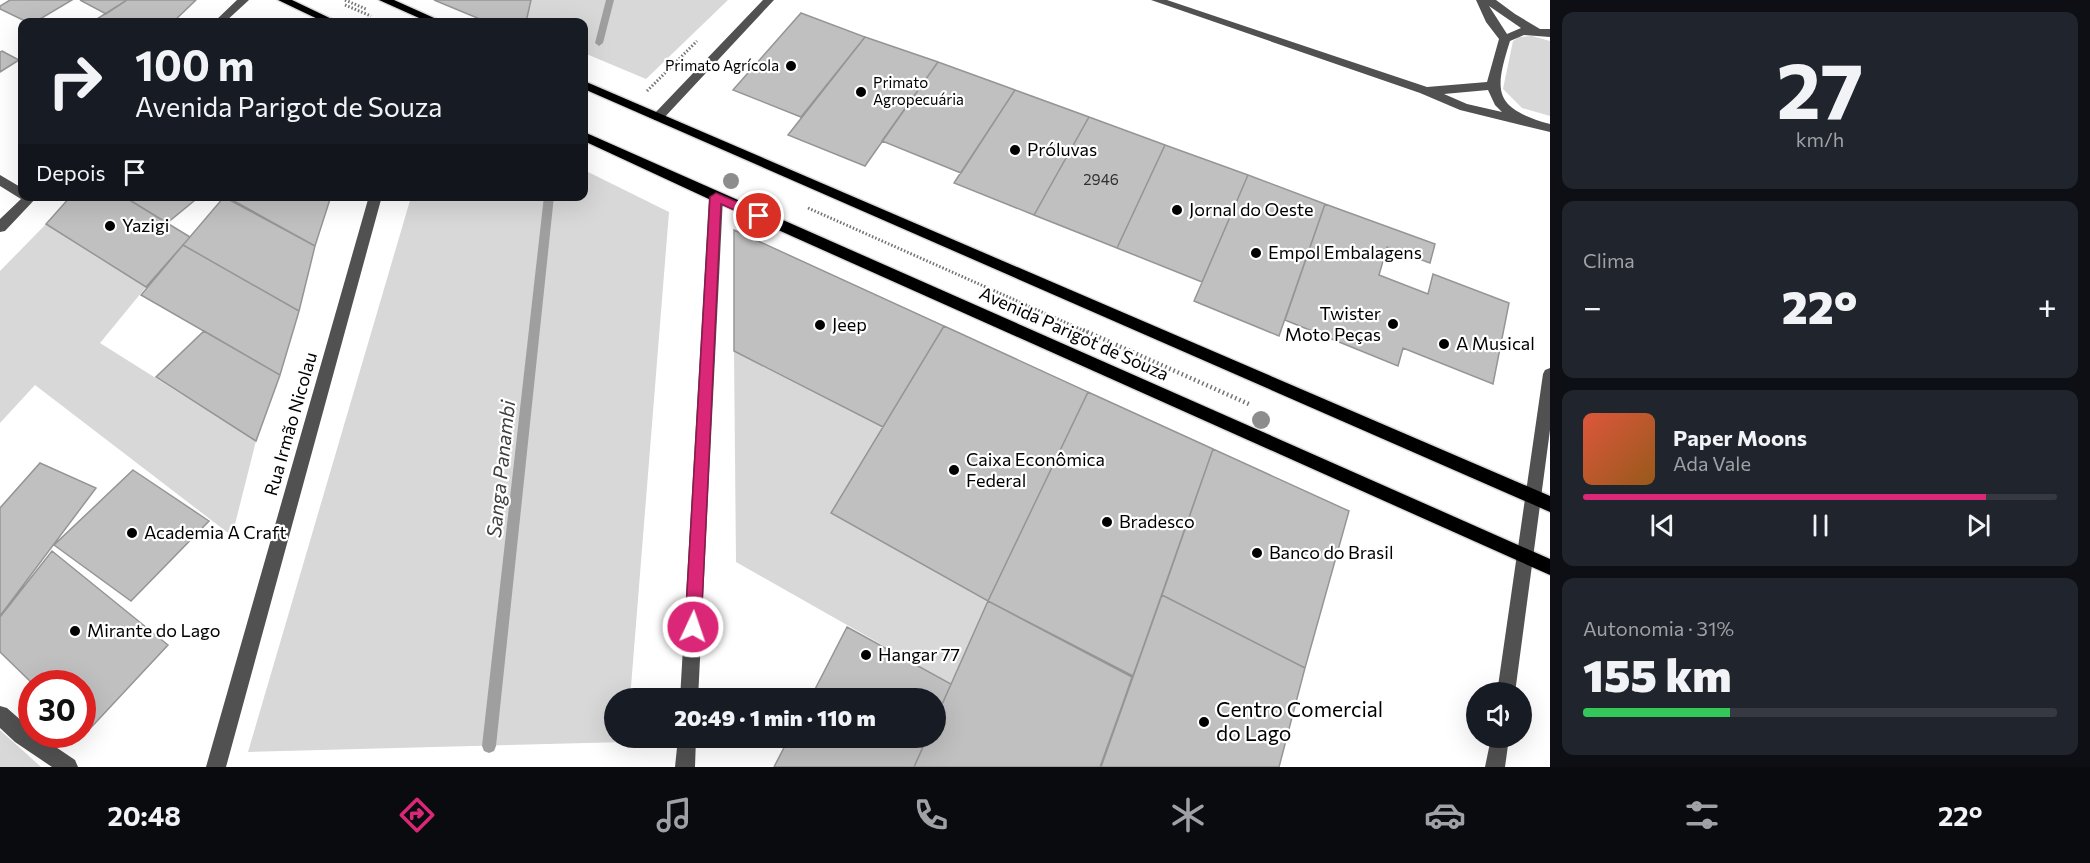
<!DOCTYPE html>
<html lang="pt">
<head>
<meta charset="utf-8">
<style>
  body { margin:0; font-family:Commissioner,sans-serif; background:#20242c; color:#f1f3f6; height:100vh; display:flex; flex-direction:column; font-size:22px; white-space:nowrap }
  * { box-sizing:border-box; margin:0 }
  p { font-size:20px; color:#9ea1a6 }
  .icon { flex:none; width:33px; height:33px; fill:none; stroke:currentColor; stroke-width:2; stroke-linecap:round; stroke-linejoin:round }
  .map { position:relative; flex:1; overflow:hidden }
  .panel { display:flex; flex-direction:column; gap:12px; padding:12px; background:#0d0f14; width:540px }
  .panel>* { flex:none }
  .hud { position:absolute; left:18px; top:18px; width:570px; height:183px; border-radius:12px; box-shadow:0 6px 24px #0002; background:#171b24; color:#f1f3f6; overflow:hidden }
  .controls { position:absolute; left:1466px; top:682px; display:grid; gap:12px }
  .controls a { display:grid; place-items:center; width:66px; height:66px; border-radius:50%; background:#171b24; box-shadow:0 6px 24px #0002; font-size:30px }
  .speed { position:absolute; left:18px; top:670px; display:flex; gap:12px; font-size:30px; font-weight:700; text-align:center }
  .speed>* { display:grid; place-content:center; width:78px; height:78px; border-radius:50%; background:#171b24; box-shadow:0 6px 24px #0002; line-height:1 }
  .speed .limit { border:9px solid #d22; background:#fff; color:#111 }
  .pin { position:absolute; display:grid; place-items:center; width:51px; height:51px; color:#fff; margin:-26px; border:3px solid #fff; border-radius:50%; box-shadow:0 2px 6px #0007 }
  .me { position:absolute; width:66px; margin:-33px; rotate:3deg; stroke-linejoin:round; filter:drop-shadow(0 0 4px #0008) }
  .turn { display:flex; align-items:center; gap:21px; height:126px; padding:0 18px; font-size:27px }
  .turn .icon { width:78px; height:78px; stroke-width:2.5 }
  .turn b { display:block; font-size:42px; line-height:51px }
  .then { display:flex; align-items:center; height:57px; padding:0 18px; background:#0003; gap:12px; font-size:22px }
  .big { font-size:45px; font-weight:800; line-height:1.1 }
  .panel .tile { flex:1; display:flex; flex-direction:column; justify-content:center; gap:9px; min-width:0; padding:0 21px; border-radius:12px; background:#20242c }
  .panel .dial { align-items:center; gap:0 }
  .dial b { font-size:78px; line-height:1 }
  .song { display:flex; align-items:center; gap:18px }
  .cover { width:72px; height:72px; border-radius:9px; background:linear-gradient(135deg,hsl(10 70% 55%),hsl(30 70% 35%)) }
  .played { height:6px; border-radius:3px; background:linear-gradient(90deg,#db2777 85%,#363941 85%) }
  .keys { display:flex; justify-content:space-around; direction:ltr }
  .heat { display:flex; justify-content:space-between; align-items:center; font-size:33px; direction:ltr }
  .charge { height:9px; border-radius:4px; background:linear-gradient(90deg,#34c759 31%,#363941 0) }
  .trip { position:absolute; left:604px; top:688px; width:342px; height:60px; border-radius:30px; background:#171b24; box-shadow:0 6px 24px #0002; font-weight:800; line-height:60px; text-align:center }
  .tabs { display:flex; height:96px; justify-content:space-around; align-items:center; background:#090b0e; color:#9ea1a6 }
  .tabs .icon { width:42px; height:42px }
  .tabs .selected { color:#db2777 }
  .tabs b { font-size:27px; color:#f1f3f6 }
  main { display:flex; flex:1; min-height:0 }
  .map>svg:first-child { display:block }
  .green { fill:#d8d8d8 }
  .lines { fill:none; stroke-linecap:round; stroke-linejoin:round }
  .stream { fill:#9f9f9f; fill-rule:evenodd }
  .building { fill:#c0c0c0; stroke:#959595; stroke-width:1.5 }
  .major-casing { stroke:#dbdbdb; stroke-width:3 }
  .path-far1 { stroke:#737373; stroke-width:3; stroke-dasharray:1.5 2; stroke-linecap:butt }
  .path { stroke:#737373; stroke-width:4.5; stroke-dasharray:1.5 3; stroke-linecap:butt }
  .minor { fill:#515151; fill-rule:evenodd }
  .major { fill:#000; fill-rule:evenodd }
  .tree { fill:#8d8d8d }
  .route { fill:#db2777; stroke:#8e194d; stroke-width:1.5 }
  .poi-dot { fill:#000; stroke:#fff; stroke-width:2 }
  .labels { text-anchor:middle; stroke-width:4.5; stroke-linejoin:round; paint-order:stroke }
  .far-poi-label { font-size:15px; fill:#000; stroke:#fff; text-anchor:end }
  .number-label { font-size:15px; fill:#303030 }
  .poi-label { font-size:18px; fill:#000; stroke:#fff; text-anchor:start }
  .street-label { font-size:18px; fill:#000; stroke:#fff }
  .water-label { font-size:20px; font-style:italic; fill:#404040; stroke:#fff }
  .near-poi-label { font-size:21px; fill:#000; stroke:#fff; text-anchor:start }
</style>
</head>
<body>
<main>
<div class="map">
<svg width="1550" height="767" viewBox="0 0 1550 767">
  <rect width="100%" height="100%" fill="#fff"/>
  <path class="green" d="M531 0H728L646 79 584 53V22H526Z
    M1532 36 1550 41V116L1522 108 1503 89 1513 41 1519 37Z
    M584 170 669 212 630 699H615V738H627L626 742 248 752 411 197 584 196Z
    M46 224 146 287 100 343 256 441 232 536 35 385 0 423V271Z
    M734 351 883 427 831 513 988 601 951 684 736 562Z
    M0 730 41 767H0Z"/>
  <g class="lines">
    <path class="stream" d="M606 0H614L603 43 599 46 595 43Z
      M544 196H554L496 746 494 751 489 753 484 751 482 746Z"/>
  </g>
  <path class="building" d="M10 0H72L35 22H27L0 9V6Z
    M80 0H127L106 14Z
    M127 0H196L173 22H92Z
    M434 0H531L526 22H487Z
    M801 13 865 37 801 117 733 90Z
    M865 37 938 62 865 166 788 135Z
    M2 51 19 60 0 72V52Z
    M938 62 1015 90 961 173 882 141Z
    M1015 90 1089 117 1034 215 954 183Z
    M1089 117 1165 145 1117 248 1034 215Z
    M1165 145 1248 175 1202 282 1117 248Z
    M1248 175 1325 204 1279 336 1194 301Z
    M71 196H123L190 237 146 287 46 224Z
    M123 196H200L167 223Z
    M225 196H331L315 246Z
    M224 197 315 246 299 311 183 245Z
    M1325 204 1435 244 1430 263 1387 247 1379 275 1428 294 1433 274 1509 303 1493 384 1403 348 1398 366 1285 320Z
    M734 230 944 326 883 427 734 351Z
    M183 245 299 311 280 375 141 295Z
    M944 326 1088 392 988 601 831 513Z
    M204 331 280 375 256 441 156 377Z
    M1088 392 1213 449 1133 676 988 601Z
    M1213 449 1349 511 1305 668 1162 595Z
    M40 463 96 488 0 616V508Z
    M133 470 209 521 131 601 54 545Z
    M52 551 168 645 85 734 82 731V684H33L0 652V617Z
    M1162 595 1305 668 1279 767H1100Z
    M1162 595 1305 668 1279 767H1101Z
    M988 601 1132 677 1101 767H914L927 738H936V718Z
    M847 627 951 684 936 718V699H810Z
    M789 738H927L914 767H774Z"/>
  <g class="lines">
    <defs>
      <path id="major" d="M278 0H292L338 22H324Z
        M379 0H394L443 22H428Z
        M584 81 1550 496V512L584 89Z
        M584 132 1550 559V575L711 200 584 141Z"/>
    </defs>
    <use href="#major" class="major-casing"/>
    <path class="path-far1" d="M345 0 366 9
      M345 5 371 16
      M647 91 697 41
      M808 208 1087 332"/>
    <path class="path" d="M1083 330 1251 405"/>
    <path class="minor" d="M237 0H249L225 22H214Z
      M763 0H774L662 120H654V114Z
      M1151 0H1167L1427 87 1487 82 1499 39 1486 22 1476 0H1496L1515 14 1540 29H1550V37L1524 35 1510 41C1494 92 1493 108 1550 124V132L1460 110 1420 93ZM1489 6 1521 28 1507 34ZM1488 90 1495 105 1502 112 1467 104 1444 94Z
      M0 175 22 188V196H38L5 231 0 232V219L21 199 0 186Z
      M716 192 723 197 698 699H680L709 197Z
      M369 196H382L226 767H206Z
      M1550 368V430L1515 693H1497L1543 374 1545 370Z
      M0 706 7 708 32 730V735H38L75 760 78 767H52L15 742 0 728Z
      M678 738H696L695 767H675Z
      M1491 738H1509L1505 767H1485Z"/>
    <use href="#major" class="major"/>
  </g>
  <g class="tree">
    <circle cx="731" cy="181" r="8"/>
    <circle cx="1261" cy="420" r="9"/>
  </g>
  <path class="route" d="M716 193 763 213 765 216 759 221 721 204 701 627 698 633 693 635 687 633 685 627 710 197Z"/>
  <g class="poi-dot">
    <circle cx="791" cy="66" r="6"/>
    <circle cx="861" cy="92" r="6"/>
    <circle cx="1015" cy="150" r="6"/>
    <circle cx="1177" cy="210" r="6"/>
    <circle cx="110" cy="226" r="6"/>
    <circle cx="1256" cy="253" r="6"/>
    <circle cx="1393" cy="324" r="6"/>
    <circle cx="820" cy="325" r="6"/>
    <circle cx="1444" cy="344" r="6"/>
    <circle cx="954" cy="470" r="6"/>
    <circle cx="1107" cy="522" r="6"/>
    <circle cx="132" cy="533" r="6"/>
    <circle cx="1257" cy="553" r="6"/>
    <circle cx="75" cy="631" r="6"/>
    <circle cx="866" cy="655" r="6"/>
    <circle cx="1204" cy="722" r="6"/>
  </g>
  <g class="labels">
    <g class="far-poi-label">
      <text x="779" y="71">Primato Agrícola</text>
      <text x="873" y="88" text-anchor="start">Primato<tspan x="873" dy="17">Agropecuária</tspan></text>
    </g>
    <g class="number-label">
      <text x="1101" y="185">2946</text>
    </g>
    <g class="poi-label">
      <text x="1027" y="156">Próluvas</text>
      <text x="1189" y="216">Jornal do Oeste</text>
      <text x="122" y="232">Yazigi</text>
      <text x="1268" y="259">Empol Embalagens</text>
      <text x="1381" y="320" text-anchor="end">Twister<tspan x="1381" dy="21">Moto Peças</tspan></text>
      <text x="832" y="331">Jeep</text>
      <text x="1456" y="350">A Musical</text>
      <text x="966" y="466">Caixa Econômica<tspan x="966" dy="21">Federal</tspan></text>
      <text x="1119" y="528">Bradesco</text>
      <text x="144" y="539">Academia A Craft</text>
      <text x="1269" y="559">Banco do Brasil</text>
      <text x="87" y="637">Mirante do Lago</text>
      <text x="878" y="661">Hangar 77</text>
    </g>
    <g class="street-label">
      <text transform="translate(1074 334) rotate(24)" y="6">Avenida Parigot de Souza</text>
      <text transform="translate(291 424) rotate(-74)" y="6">Rua Irmão Nicolau</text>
    </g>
    <g class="water-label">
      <text transform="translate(501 469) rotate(-84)" y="7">Sanga Panambi</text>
    </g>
    <g class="near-poi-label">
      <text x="1216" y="717">Centro Comercial<tspan x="1216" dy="24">do Lago</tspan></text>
    </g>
  </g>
</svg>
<div class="controls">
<a><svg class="icon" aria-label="sound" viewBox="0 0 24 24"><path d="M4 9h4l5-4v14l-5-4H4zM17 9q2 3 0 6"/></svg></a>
</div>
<div class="speed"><div class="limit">30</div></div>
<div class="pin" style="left:759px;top:216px;background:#d93025"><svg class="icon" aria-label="arrive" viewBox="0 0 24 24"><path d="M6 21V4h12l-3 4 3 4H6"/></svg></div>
<svg class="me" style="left:693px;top:627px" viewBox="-20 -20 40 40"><circle r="17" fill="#db2777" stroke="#fff" stroke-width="3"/><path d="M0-11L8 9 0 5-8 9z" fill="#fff"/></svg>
<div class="trip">20:49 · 1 min · 110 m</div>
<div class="hud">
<div class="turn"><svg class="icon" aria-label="right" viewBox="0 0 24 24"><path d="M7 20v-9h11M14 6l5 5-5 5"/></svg><div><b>100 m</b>Avenida Parigot de Souza</div></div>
<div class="then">Depois<svg class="icon" aria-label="arrive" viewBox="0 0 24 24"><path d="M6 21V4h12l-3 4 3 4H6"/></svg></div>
</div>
</div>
<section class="panel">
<div class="tile dial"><b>27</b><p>km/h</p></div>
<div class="tile"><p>Clima</p>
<div class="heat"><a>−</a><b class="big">22°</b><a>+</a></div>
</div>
<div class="tile">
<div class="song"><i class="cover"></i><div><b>Paper Moons</b><p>Ada Vale</p></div></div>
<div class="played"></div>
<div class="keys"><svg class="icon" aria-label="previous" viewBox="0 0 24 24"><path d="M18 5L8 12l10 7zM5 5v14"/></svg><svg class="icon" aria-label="pause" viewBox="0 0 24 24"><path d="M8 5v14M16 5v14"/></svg><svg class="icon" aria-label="next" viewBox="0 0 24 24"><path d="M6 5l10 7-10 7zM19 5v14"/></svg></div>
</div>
<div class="tile"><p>Autonomia · 31%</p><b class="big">155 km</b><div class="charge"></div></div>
</section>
</main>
<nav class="tabs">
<b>20:48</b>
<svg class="icon selected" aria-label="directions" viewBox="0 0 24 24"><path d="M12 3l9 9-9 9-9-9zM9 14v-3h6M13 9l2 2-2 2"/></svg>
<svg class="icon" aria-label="music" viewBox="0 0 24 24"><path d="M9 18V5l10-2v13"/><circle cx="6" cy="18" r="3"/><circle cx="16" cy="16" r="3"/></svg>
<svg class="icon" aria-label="phone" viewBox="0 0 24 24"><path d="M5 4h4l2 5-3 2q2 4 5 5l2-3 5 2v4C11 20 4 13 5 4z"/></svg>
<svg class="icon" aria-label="climate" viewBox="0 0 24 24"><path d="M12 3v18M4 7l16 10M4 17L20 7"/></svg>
<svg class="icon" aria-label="car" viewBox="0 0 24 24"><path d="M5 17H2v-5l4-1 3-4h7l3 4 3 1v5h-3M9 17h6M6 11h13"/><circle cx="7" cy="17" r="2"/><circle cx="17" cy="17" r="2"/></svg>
<svg class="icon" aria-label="filters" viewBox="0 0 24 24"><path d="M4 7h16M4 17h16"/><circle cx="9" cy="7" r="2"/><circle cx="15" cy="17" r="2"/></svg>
<b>22°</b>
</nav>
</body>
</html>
